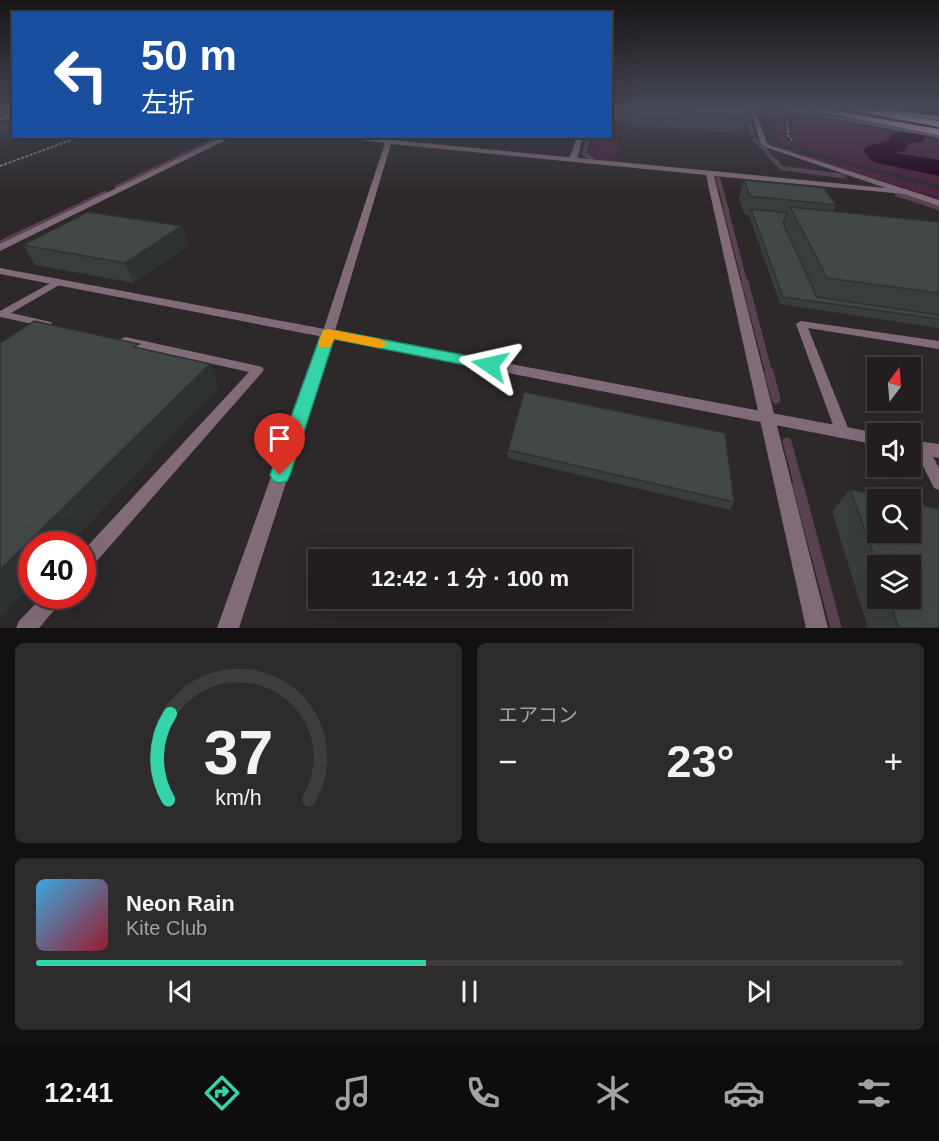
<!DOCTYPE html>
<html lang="ja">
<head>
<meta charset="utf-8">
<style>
  body { margin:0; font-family:Helvetica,"Noto Sans JP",sans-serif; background:#2e2b2d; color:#f1f3f6; height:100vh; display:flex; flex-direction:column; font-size:22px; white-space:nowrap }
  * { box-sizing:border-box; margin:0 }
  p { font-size:20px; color:#a2a2a5 }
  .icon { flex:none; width:33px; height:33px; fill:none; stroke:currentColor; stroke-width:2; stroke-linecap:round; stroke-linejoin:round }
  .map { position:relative; height:628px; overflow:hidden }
  .sheet { display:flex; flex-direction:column; gap:15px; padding:15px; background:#131012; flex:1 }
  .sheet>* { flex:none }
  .guide { position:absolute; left:12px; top:12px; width:600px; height:126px; border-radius:0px; box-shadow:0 6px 24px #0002,0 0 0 2px #3f3c3e; background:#1a4fa0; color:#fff; overflow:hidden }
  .needle { width:39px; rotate:16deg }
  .tools { position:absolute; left:867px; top:357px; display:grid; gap:12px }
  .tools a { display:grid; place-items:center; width:54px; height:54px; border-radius:0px; background:#221e20; box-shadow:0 6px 24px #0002,0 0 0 2px #3f3c3e; font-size:30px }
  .speed { position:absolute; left:18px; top:531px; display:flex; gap:12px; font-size:30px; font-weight:700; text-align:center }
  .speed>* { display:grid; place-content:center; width:78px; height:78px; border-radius:50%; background:#221e20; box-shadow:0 6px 24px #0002,0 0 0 2px #3f3c3e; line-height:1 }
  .speed .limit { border:9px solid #d22; background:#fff; color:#111 }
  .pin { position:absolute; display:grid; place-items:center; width:51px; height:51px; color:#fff; margin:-62px -26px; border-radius:50% 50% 50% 0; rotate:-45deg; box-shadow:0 0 6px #0007 }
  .pin .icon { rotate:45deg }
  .me { position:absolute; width:66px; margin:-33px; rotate:281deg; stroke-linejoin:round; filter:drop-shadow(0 0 4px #0008) }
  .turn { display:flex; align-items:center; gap:21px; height:126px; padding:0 30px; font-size:27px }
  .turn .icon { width:78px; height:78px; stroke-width:2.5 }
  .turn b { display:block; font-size:42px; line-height:51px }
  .big { font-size:45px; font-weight:600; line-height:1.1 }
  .sheet .widget { flex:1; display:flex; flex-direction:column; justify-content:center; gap:9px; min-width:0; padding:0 21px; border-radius:9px; background:#2e2b2d }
  .sheet .dial { align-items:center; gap:0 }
  .dial svg { height:156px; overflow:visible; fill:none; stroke:#3f3c3e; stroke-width:7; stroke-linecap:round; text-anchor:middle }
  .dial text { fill:#f1f3f6; stroke:none }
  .song { display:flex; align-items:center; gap:18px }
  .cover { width:72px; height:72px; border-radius:9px; background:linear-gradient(135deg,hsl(200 70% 55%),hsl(350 70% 35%)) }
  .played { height:6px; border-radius:3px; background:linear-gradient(90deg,#34d4a8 45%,#3f3c3e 45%) }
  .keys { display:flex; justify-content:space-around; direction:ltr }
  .heat { display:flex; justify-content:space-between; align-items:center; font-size:33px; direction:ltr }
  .sheet .tiles { flex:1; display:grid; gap:15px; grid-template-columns:1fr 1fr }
  .widget:last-child { grid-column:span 2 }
  .trip { position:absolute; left:308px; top:549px; width:324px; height:60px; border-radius:0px; background:#221e20; box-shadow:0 6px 24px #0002,0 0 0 2px #3f3c3e; font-weight:600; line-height:60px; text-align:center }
  .dock { display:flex; height:96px; justify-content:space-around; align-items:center; background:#0e0c0d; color:#a2a2a5 }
  .dock .icon { width:42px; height:42px }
  .dock .active { color:#34d4a8 }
  .dock b { font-size:27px; color:#f1f3f6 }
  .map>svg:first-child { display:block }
  .green { fill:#4c233d }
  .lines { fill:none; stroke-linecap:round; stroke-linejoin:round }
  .stream-far5 { stroke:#5a4152; stroke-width:4 }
  .stream-far4 { stroke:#5a4152; stroke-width:4.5 }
  .stream-far3 { stroke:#5a4152; stroke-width:5 }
  .stream-far2 { stroke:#5a4152; stroke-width:7 }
  .stream-far1 { stroke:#5a4152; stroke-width:9 }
  .stream { stroke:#5a4152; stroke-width:11 }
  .river { fill:#220017; fill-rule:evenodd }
  .path { stroke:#8b8788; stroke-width:2; stroke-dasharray:3 1.5; stroke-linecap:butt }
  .service { fill:#826b78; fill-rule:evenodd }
  .minor { fill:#826b78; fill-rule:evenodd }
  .tertiary { fill:#826b78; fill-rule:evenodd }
  .trunk { fill:#eabbd6; fill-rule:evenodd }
  .motorway { fill:#f8cae4; fill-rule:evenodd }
  .wall { fill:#393e3c; fill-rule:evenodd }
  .shaded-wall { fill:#2e3231 }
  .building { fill:#424846; stroke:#2e3231; stroke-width:1.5 }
  .route { fill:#34d4a8; stroke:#228a6d; stroke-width:1.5 }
  .slow { fill:#f59e0b }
</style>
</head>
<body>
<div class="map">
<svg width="939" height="628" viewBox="0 0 939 628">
  <rect width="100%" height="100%" fill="#2d282a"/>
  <path class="green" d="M877 108 919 111 909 121 914 135 901 136 892 144 875 147 872 151 887 159 939 169V185L820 154 804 148 792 137V117L805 118Z
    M771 109 802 115 783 116C781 133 787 142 802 151L780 143 764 114Z
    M920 136 939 139V165C924 162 891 164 877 151L907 144 904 141Z
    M593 139 619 141 616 161 592 158 589 154Z
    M770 141 796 152 939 189V199L870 177 859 176 776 147Z"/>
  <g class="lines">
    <path class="stream-far5" d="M750 124 752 134
      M355 136 379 139
      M754 139 769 154
      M186 154 224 136
      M584 154 588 139"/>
    <path class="stream-far4" d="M584 153 592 160
      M767 153 782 168 843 176
      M718 179 727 211
      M117 187 189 153
      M897 194 939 208
      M67 211 105 193"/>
    <path class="stream-far3" d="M726 210 745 283
      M0 243 70 210"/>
    <path class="stream-far2" d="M745 282 769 373"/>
    <path class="stream-far1" d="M769 372 776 399
      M787 442 799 486"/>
    <path class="stream" d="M798 485 836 628"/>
    <path class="river" d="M918 108H936C931 118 929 131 923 141L908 144 904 151 895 153 939 160V176L878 163 871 160 863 151 867 146 888 141 892 134 905 131Z"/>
    <path class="path" d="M787 121 788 135 793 142
      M0 166 82 136"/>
    <path class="service" d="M58 279 63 282 61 284 11 313 51 322 52 324 51 326 47 327 0 317V311Z
      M801 321 939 341V349L808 328 850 433 848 437 843 438 838 437 836 433 796 324Z
      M126 337 258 366 262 367 264 370 88 571 82 573V552L249 372 122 344 120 341 122 338Z
      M921 442 926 444 939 468V490L934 488 914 448 916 444Z
      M43 596H64L61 602 39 628H16L19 621Z"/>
    <path class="minor" d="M738 108 755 109 766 141 769 145 939 200V206L904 194 714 176 828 628H806L706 175 391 144 334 334 239 628H217L322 334 385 143 327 136 386 140 388 137 392 136 393 140 886 188 765 147 760 142 751 111Z
      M775 108H788L939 134V138Z
      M225 136H234L0 251V244Z"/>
    <path class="tertiary" d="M14 113V117L0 121V117Z
      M577 136H583L577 160 573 162 569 160Z
      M0 268 878 433 881 434H878V445L0 274Z
      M910 440 939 444V458L910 453Z"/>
    <path class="trunk" d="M801 108H818L939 129V135Z
      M883 109 939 116V120L880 113 879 111Z"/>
    <path class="motorway" d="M838 108H857L939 121V127Z"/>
  </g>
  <path class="wall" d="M610 108H743L747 116 742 134 610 123Z
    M744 180 836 205 833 211 939 222V328L780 304 749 215 744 214 739 198Z
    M182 226 189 245 134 283 35 265 23 245Z
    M508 450 734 502 730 510 507 458Z
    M850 489 939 628H868L832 512ZM878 566 910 598H878Z"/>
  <path class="shaded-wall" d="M14 127V136H20L4 142 0 135V129Z
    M182 226 189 245 134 283 125 263Z
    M210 364 219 387 70 544H32V585L0 618V570Z"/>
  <path class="building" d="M640 108H743L747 116Z
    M6 123 14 124V127L0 131V124Z
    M744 180 824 188 836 205 750 196Z
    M790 207 939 222V293L827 278Z
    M751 209 787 213 783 223 817 297 939 315V319L783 297Z
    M88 212 182 226 125 263 23 245Z
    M34 321 139 344 134 347 210 364 0 570V343Z
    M524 392 725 433 734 502 508 450Z
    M850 489 898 500H878V532H910V502L939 509V628H899L888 598H910V566H878V567Z"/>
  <linearGradient id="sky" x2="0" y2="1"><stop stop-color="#191617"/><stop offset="0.55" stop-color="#464855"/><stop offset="1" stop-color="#464855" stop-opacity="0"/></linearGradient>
  <rect width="939" height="196" fill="url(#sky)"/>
  <path class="route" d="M328 329 490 360 496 361 498 365 496 369 490 370 334 339 290 475 287 481 280 483 273 481 270 475 321 334Z"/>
  <path class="slow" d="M328 329 380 339 388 344 380 348 334 339 330 347H320L318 343 323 330Z"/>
</svg>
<div class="tools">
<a><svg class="needle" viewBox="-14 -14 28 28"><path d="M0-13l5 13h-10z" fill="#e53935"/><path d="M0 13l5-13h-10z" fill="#a2a2a5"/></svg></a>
<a><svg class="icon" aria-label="sound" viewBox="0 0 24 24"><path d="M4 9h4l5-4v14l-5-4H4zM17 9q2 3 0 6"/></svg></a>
<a><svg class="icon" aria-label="search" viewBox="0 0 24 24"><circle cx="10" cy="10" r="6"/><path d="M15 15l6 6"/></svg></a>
<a><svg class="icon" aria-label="layers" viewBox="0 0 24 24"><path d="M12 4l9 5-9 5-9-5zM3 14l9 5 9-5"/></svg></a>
</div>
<div class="speed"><div class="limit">40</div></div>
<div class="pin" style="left:280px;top:475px;background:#d93025"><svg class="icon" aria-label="arrive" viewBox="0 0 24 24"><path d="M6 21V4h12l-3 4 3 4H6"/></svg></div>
<svg class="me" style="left:490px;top:365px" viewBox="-20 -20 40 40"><path d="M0-17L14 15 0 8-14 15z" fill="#34d4a8" stroke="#fff" stroke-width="4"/></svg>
<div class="trip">12:42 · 1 分 · 100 m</div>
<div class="guide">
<div class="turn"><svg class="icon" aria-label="left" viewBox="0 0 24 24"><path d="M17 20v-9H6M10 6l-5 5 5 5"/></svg><div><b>50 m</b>左折</div></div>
</div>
</div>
<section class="sheet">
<div class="tiles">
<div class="widget dial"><svg viewBox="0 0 100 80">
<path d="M14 69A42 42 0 1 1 86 69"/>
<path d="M14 69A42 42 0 0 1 15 25" stroke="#34d4a8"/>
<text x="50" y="56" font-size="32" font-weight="700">37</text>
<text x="50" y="72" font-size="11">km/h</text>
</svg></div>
<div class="widget"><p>エアコン</p>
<div class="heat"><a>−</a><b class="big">23°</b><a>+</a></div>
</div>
<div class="widget">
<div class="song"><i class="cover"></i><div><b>Neon Rain</b><p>Kite Club</p></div></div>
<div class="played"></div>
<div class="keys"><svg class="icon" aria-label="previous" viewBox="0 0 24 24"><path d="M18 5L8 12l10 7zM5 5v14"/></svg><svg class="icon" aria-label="pause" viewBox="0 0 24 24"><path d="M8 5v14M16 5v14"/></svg><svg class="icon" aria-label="next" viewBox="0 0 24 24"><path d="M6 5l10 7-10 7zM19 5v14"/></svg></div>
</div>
</div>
</section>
<nav class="dock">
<b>12:41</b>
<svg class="icon active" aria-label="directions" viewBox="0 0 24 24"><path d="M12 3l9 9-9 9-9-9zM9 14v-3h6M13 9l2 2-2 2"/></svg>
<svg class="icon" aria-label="music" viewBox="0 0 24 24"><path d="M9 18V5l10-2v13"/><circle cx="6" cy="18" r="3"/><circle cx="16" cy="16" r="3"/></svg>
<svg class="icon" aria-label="phone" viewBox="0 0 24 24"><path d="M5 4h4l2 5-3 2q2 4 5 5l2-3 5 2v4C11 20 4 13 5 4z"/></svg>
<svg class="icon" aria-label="climate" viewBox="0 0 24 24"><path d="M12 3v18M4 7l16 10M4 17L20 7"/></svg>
<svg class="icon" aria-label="car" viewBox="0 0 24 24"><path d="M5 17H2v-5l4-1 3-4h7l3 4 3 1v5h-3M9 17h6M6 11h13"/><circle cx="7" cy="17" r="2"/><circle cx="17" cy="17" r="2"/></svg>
<svg class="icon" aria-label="filters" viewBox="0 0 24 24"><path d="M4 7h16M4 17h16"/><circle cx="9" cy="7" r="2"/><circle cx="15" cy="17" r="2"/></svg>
</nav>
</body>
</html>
